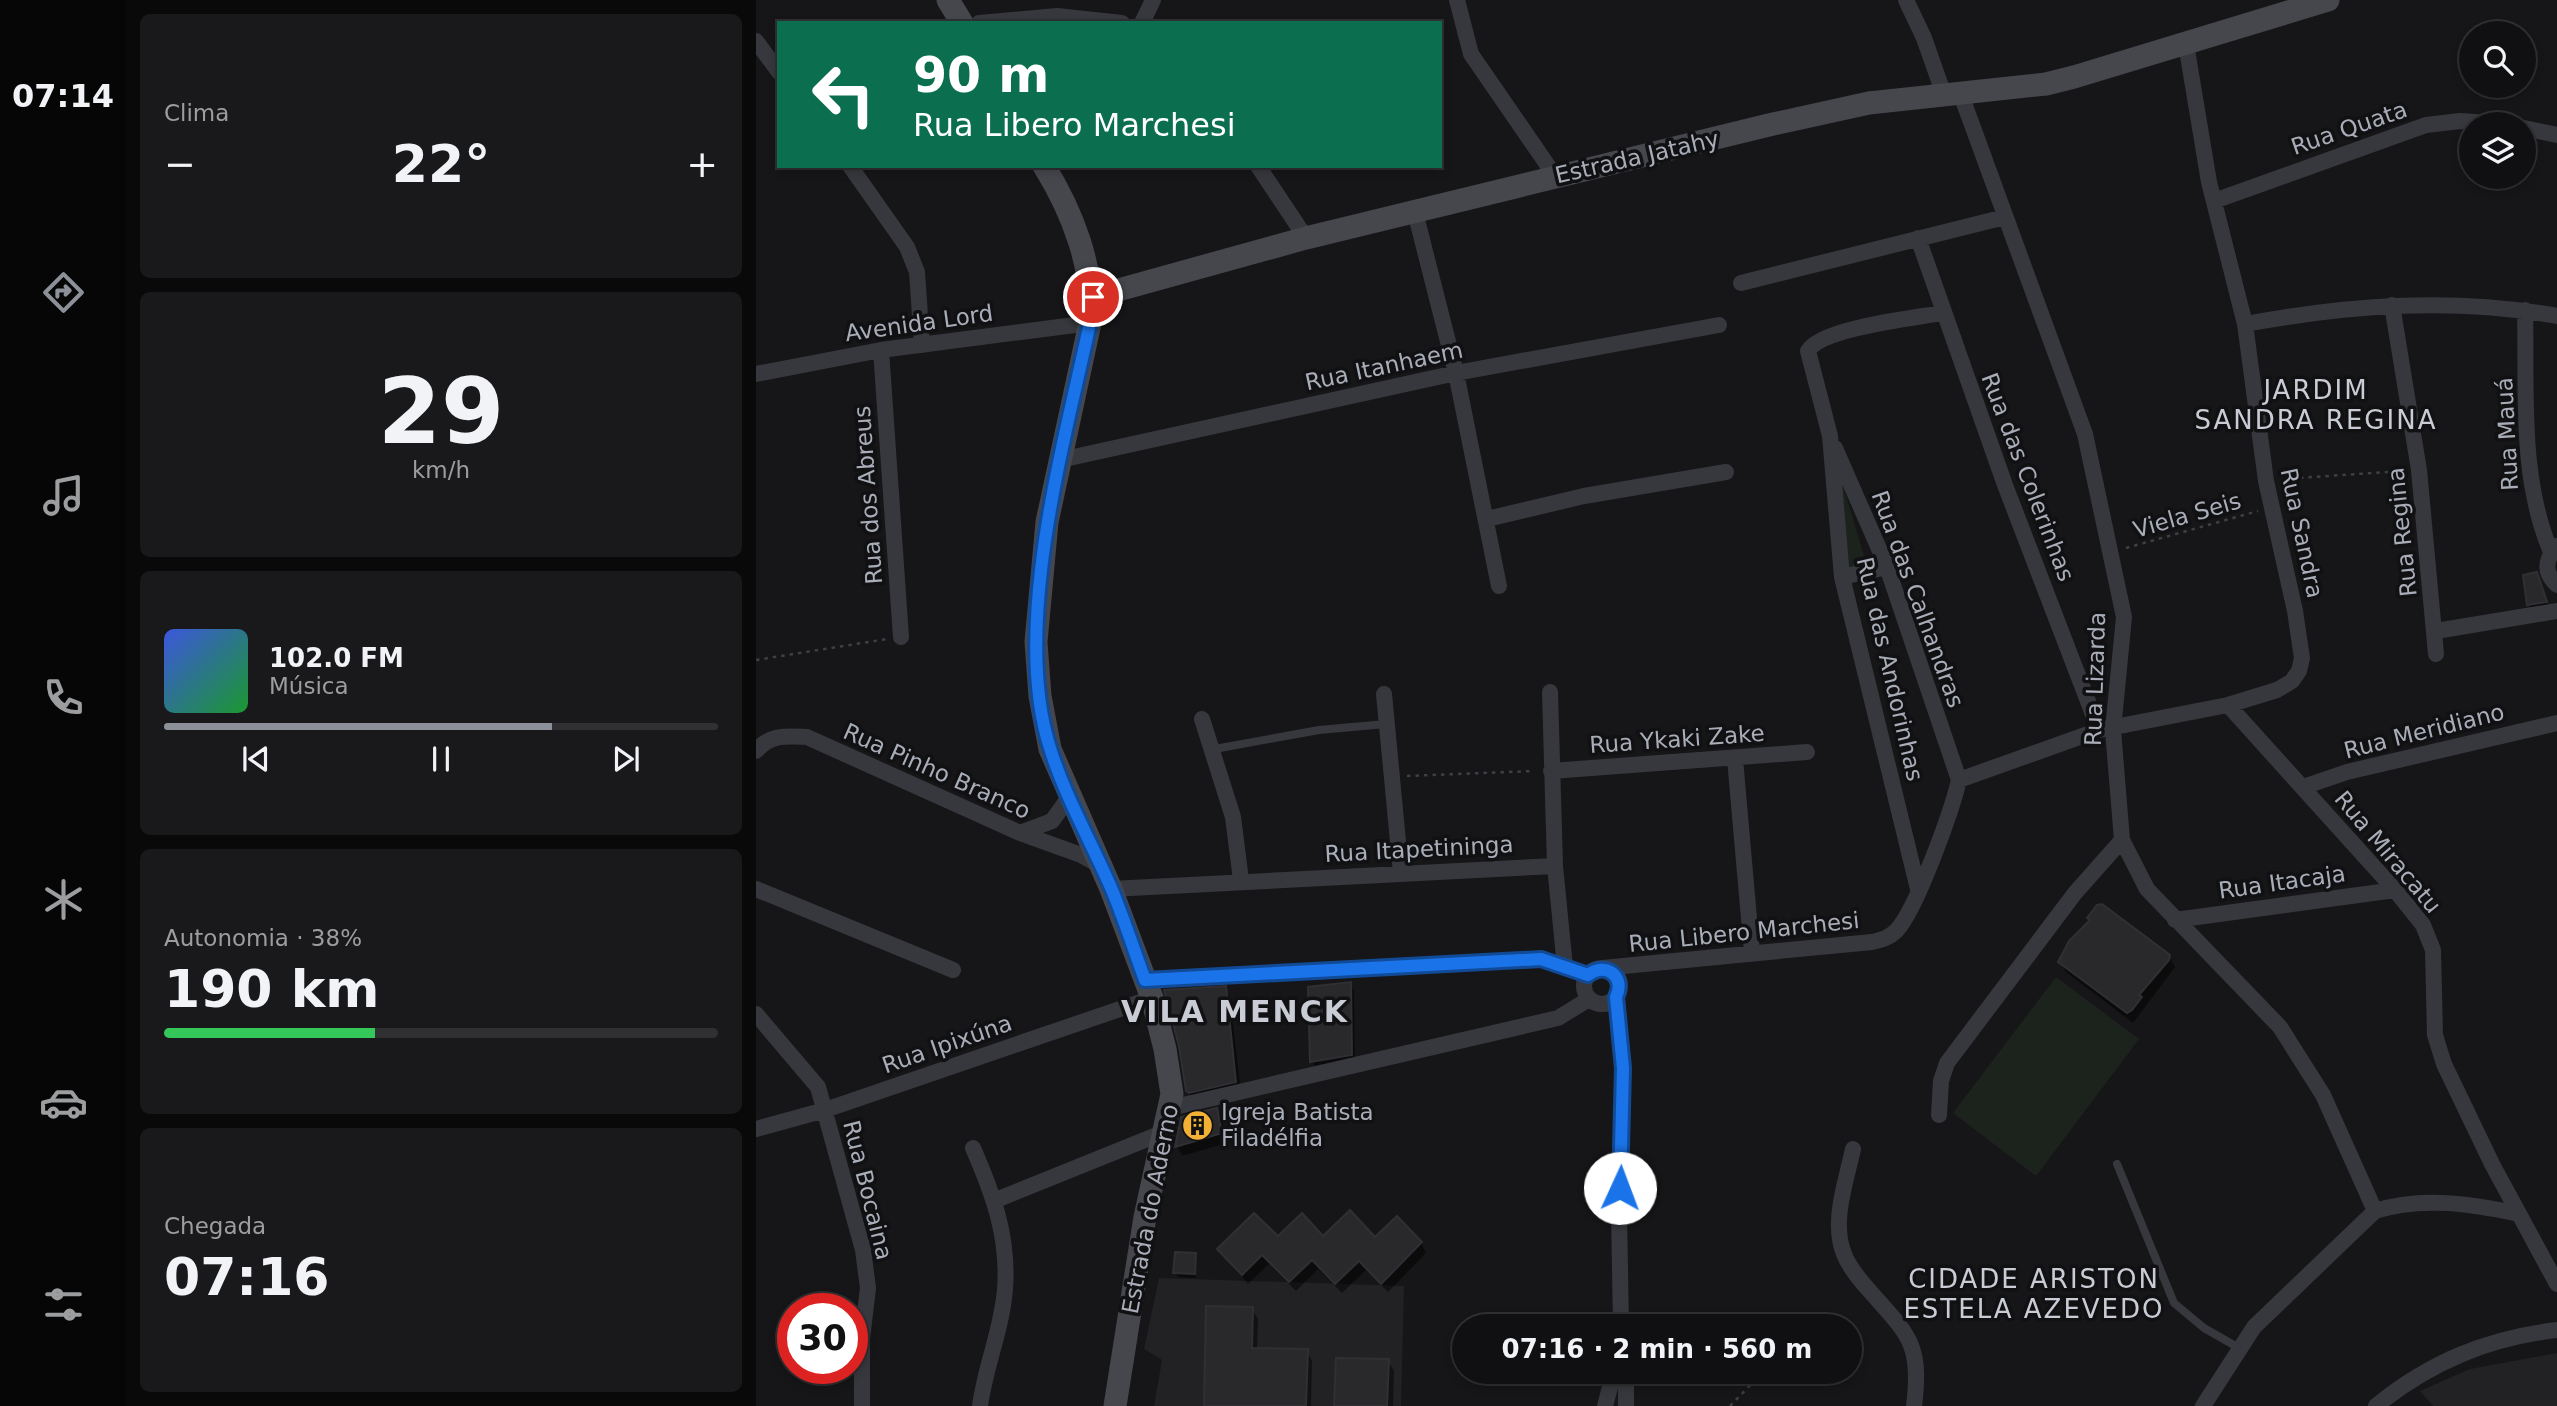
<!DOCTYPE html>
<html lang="pt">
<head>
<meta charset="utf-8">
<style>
  body { margin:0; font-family:"DejaVu Sans",sans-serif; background:#19191b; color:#f1f3f6; height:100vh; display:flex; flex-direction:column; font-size:26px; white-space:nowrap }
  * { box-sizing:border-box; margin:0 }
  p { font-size:23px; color:#9c9d9f }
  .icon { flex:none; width:38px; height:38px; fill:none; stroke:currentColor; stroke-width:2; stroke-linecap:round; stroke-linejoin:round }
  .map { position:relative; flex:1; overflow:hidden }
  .side { display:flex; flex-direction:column; gap:14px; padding:14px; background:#09090a; width:630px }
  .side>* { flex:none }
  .guide { position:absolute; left:21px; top:21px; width:665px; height:147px; border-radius:0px; box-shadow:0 4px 10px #0003,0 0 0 2px #303032; background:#0b6e4f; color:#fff; overflow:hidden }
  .buttons { position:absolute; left:1703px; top:21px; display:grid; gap:14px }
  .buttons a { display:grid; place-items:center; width:77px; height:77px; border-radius:50%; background:#101012; box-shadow:0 4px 10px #0003,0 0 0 2px #303032; font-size:35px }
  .speed { position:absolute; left:21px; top:1293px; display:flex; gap:14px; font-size:35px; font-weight:700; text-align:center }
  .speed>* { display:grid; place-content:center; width:91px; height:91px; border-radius:50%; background:#101012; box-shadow:0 4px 10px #0003,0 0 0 2px #303032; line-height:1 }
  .speed .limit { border:10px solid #d22; background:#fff; color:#111 }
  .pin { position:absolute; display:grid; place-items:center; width:60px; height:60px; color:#fff; margin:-30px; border:4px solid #fff; border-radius:50%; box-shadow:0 2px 7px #0007 }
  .me { position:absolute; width:77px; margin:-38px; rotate:2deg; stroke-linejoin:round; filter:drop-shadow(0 0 5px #0008) }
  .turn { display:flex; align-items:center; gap:24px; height:147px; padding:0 21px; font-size:32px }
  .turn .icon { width:91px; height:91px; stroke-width:2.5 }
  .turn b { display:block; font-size:49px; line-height:60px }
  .big { font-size:52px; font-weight:800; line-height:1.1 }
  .side .tile { flex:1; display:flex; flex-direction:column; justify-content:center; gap:10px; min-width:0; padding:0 24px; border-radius:10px; background:#19191b }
  .side .dial { align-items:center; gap:0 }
  .dial b { font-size:91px; line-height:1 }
  .song { display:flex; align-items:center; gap:21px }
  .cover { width:84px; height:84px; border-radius:10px; background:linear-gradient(135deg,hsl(230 70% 55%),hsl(130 70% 35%)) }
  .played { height:7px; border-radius:4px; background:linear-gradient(90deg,#8c9099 70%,#303032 70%) }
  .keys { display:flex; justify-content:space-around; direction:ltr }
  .heat { display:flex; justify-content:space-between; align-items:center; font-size:38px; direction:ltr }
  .charge { height:10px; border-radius:5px; background:linear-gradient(90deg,#34c759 38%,#303032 0) }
  .trip { position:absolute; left:696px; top:1314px; width:410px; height:70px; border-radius:35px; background:#101012; box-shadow:0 4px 10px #0003,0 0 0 2px #303032; font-weight:800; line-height:70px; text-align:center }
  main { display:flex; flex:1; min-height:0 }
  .tabs { display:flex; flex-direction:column; width:126px; justify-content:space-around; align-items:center; background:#060607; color:#9c9d9f }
  .tabs .icon { width:49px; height:49px }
  .tabs .on { color:#8c9099 }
  .tabs b { font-size:32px; color:#f1f3f6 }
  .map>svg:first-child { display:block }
  .built { fill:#222225 }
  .green { fill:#1c231d }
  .shadow { fill:#0007 }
  .building { fill:#29292c; stroke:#303034; stroke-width:2 }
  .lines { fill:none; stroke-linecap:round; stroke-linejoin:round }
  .path { stroke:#3d3f44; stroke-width:2.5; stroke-dasharray:3.5 5; stroke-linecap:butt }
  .lane { stroke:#37383d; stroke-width:8 }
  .street { stroke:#37383d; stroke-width:16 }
  .secondary { stroke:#45474d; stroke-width:23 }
  .route-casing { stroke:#114b97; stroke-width:18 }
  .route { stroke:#1a73e8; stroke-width:12 }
  .labels { text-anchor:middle; stroke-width:7; stroke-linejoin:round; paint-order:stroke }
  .street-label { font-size:23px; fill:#a8adb8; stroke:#111113 }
  .poi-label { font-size:23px; fill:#a8adb8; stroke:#111113; text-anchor:start }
  .quarter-label { font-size:26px; letter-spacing:2px; fill:#c9ccd4; stroke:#111113 }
  .district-label { font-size:30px; font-weight:bold; letter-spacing:2px; fill:#c9ccd4; stroke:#111113 }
</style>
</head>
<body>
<main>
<nav class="tabs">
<b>07:14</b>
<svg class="icon on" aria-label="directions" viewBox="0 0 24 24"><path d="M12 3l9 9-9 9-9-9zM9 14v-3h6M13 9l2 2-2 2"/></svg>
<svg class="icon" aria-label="music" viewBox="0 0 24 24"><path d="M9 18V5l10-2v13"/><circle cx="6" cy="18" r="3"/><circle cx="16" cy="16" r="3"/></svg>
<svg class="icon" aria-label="phone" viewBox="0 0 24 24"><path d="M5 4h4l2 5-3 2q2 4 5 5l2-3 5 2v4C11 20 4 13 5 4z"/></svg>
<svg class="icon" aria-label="climate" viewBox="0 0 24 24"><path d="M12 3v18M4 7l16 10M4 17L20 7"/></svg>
<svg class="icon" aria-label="car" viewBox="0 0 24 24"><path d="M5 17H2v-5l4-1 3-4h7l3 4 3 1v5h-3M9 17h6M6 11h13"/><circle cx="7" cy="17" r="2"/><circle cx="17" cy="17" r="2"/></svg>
<svg class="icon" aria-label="filters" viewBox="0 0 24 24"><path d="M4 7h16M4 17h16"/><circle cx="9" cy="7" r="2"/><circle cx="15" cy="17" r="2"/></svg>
</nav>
<section class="side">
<div class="tile"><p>Clima</p>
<div class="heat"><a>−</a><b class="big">22°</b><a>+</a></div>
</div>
<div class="tile dial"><b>29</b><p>km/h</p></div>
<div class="tile">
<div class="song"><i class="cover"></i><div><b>102.0 FM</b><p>Música</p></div></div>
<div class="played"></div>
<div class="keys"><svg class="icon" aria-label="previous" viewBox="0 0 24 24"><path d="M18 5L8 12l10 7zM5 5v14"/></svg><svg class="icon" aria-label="pause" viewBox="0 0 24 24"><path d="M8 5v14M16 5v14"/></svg><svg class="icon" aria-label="next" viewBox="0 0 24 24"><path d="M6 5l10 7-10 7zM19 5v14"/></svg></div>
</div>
<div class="tile"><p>Autonomia · 38%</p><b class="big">190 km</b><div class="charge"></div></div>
<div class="tile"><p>Chegada</p><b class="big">07:16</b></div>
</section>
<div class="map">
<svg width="1801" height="1406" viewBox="0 0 1801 1406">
  <rect width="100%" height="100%" fill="#161618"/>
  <path class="built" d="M403 1278 648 1286 645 1406H398L406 1360 388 1349Z
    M1801 1353V1406H1677L1664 1391 1714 1369Z"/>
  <path class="green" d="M1075 445 1111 566 1094 571Z
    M1300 977 1383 1039 1280 1176 1197 1113Z"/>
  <path class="shadow" d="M1769 576 1783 579 1792 606 1775 609Z
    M1335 921 1413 956 1419 967 1377 1023 1310 972 1304 961 1305 955Z
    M594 984 598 991 599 1062 560 1069 556 1061Z
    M469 988 474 998 485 1092 438 1101 431 1090Z
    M460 1110 466 1120 471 1143 426 1156 421 1147 429 1117Z
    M567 1238 665 1243 670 1253 632 1292 610 1270 586 1293 562 1269 540 1291 513 1264 492 1284 463 1249 521 1239Z
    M439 1255 440 1278 422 1277 419 1272Z
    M496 1309 502 1319 501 1350 551 1351 556 1361 555 1406H450Z
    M632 1361 638 1371 637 1406H580Z"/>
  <path class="building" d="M1781 572 1791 602 1771 605 1767 575Z
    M1346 904 1414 955 1413 960 1383 995 1386 997 1376 1010 1371 1013 1302 962 1313 941 1334 920 1331 918 1341 905Z
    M595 982 596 1055 554 1062 552 987Z
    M470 986 480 1082 433 1093 430 1091 423 1046 408 990Z
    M461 1108 466 1133 419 1147 425 1117Z
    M594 1210 619 1237 641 1216 666 1242 625 1284 603 1261 579 1284 556 1260 533 1282 506 1255 486 1275 461 1249 498 1213 522 1236 546 1213 567 1236Z
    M419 1252 440 1253 439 1274 417 1273Z
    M450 1306 497 1307 496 1348 552 1349 550 1406H448Z
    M580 1358 633 1359 631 1406H578Z"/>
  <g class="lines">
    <path class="path" d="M1527 479 1646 471
      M1370 548 1502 511
      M0 660 131 639
      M651 776 778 771
      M974 1406 1007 1372"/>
    <path class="lane" d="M453 750 563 730 630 724
      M1361 1164 1418 1303 1448 1328 1483 1348"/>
    <path class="street" d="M701 0 715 54 799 176
      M1150 0 1168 38 1187 92
      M223 23 301 16 366 23
      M386 23 397 0
      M0 41 23 72
      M1204 92 1329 434 1368 617 1357 730 1366 840 1391 889 1524 1027 1567 1095 1619 1211
      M1768 128 1801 135
      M94 166 151 247 161 272 166 345
      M502 166 550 238
      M1458 201 1670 125 1704 121 1748 124
      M659 212 700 373 743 586
      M1162 238 1249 485 1343 730
      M985 283 1249 217
      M1636 305 1663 470 1680 654
      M1769 310C1771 391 1763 477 1795 552
      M1489 324C1593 305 1696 297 1801 316
      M125 350 145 637
      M0 374 125 350 334 323
      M1079 448 1131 567 1203 780
      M304 460 700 373 963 325
      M731 519 828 496 970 472
      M1801 546C1789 560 1787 572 1801 585
      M1086 577 1131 567
      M1680 631 1801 611
      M794 692 799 866 809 967
      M628 694 645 873
      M1472 705 1639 890 1667 925 1677 950 1679 1035 1688 1064 1736 1164 1801 1284
      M446 719 477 817 485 880
      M0 751C14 734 30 736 51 737L264 833 325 855 345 866
      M979 759 996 952
      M795 771 1051 752
      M1203 780 1343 730 1472 705 1521 690 1536 681 1543 671 1546 658 1539 611 1510 481 1489 324 1453 182 1430 44
      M1547 787 1591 772 1801 723
      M264 833 296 821 314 796
      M0 889 197 970
      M355 889 799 866
      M1162 889 1086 577 1074 436 1052 351C1065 328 1159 318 1186 313
      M1419 920 1639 890
      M847 968 1116 942C1125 940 1133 938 1140 931 1160 911 1196 810 1203 780
      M828 986a18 18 0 1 1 36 0a18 18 0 1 1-36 0Z
      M389 980 785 959 832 975
      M860 997 867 1068 863 1212 865 1326
      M0 1014 62 1087 107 1250 112 1288 106 1339V1406
      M414 1108 802 1018 833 999
      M1183 1115 1185 1081 1191 1063 1319 893 1366 840
      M0 1129 69 1110 396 998
      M217 1148C237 1194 253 1237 249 1289 246 1329 229 1367 224 1406
      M1097 1149C1090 1182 1075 1222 1088 1254 1093 1267 1103 1279 1112 1289 1152 1335 1166 1342 1158 1406
      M240 1200 406 1133
      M849 1406 858 1372
      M870 1406V1372
      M1447 1406 1498 1327 1619 1211C1666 1196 1716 1204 1763 1214
      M1620 1406C1674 1362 1732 1338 1801 1330"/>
    <path class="secondary" d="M192 0 206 23
      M288 166C316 211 339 269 334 323L291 522 280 642 284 696 294 749 355 889 396 998 409 1049 416 1094 389 1217 359 1406
      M337 297 550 238 1017 124 1113 103 1290 84 1318 77 1572 0"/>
  </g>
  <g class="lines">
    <defs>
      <path id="route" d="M337 297 334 323C308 444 255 628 294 748 309 797 336 843 356 890 368 919 378 950 389 980L785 959 832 975C850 961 870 977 860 997L867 1068 864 1188"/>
    </defs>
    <use href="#route" class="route-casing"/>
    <use href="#route" class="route"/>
  </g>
  <defs>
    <symbol id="building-disc" viewBox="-11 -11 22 22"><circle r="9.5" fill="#f2b134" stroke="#111113"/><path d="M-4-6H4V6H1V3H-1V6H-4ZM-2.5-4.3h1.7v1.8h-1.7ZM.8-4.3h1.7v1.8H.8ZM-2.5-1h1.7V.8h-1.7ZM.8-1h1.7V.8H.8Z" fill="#111"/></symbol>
  </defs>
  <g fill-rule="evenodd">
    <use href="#building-disc" x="424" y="1108" width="35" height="35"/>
  </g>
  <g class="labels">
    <g class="street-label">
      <text transform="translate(1593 128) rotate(-19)" y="8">Rua Quata</text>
      <text transform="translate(881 157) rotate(-13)" y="8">Estrada Jatahy</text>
      <text transform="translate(163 323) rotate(-8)" y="8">Avenida Lord</text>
      <text transform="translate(628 366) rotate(-12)" y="8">Rua Itanhaem</text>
      <text transform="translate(1751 434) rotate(-93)" y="8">Rua Mauá</text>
      <text transform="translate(1272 477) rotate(69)" y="8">Rua das Colerinhas</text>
      <text transform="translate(112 495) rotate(-94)" y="8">Rua dos Abreus</text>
      <text transform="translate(1431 515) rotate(-16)" y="8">Viela Seis</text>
      <text transform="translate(1646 532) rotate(-96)" y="8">Rua Regina</text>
      <text transform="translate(1546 533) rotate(78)" y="8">Rua Sandra</text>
      <text transform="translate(1162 599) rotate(70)" y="8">Rua das Calhandras</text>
      <text transform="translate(1134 669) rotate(77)" y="8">Rua das Andorinhas</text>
      <text transform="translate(1339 679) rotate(-88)" y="8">Rua Lizarda</text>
      <text transform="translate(1668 731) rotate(-14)" y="8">Rua Meridiano</text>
      <text transform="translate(921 739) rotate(-4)" y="8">Rua Ykaki Zake</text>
      <text transform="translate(181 771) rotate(24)" y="8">Rua Pinho Branco</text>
      <text transform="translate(663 849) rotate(-3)" y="8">Rua Itapetininga</text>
      <text transform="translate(1632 852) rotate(50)" y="8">Rua Miracatu</text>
      <text transform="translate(1526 882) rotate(-8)" y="8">Rua Itacaja</text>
      <text transform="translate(988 932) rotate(-6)" y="8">Rua Libero Marchesi</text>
      <text transform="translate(191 1044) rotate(-19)" y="8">Rua Ipixúna</text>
      <text transform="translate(112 1190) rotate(76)" y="8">Rua Bocaina</text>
      <text transform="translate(394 1209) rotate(-79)" y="8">Estrada do Aderno</text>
    </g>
    <g class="poi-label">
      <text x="465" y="1120">Igreja Batista<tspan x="465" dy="26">Filadélfia</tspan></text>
    </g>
    <g class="quarter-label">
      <text x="1560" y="399">JARDIM<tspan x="1560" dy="30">SANDRA REGINA</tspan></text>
      <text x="1278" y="1288">CIDADE ARISTON<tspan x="1278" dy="30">ESTELA AZEVEDO</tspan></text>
    </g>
    <g class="district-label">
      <text x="479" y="1022">VILA MENCK</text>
    </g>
  </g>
</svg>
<div class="buttons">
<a><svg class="icon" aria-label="search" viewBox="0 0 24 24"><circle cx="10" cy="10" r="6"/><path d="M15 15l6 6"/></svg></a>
<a><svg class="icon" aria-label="layers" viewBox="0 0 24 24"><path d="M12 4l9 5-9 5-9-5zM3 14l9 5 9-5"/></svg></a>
</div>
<div class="speed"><div class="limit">30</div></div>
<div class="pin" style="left:337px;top:297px;background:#d93025"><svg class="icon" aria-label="arrive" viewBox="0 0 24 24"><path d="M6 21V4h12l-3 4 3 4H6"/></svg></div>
<svg class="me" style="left:864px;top:1188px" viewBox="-20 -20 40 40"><circle r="19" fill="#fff"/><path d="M0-13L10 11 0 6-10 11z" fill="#1a73e8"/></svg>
<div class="trip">07:16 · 2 min · 560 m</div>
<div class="guide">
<div class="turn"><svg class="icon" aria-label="left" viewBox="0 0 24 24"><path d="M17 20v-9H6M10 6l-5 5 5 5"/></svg><div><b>90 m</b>Rua Libero Marchesi</div></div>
</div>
</div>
</main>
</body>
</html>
